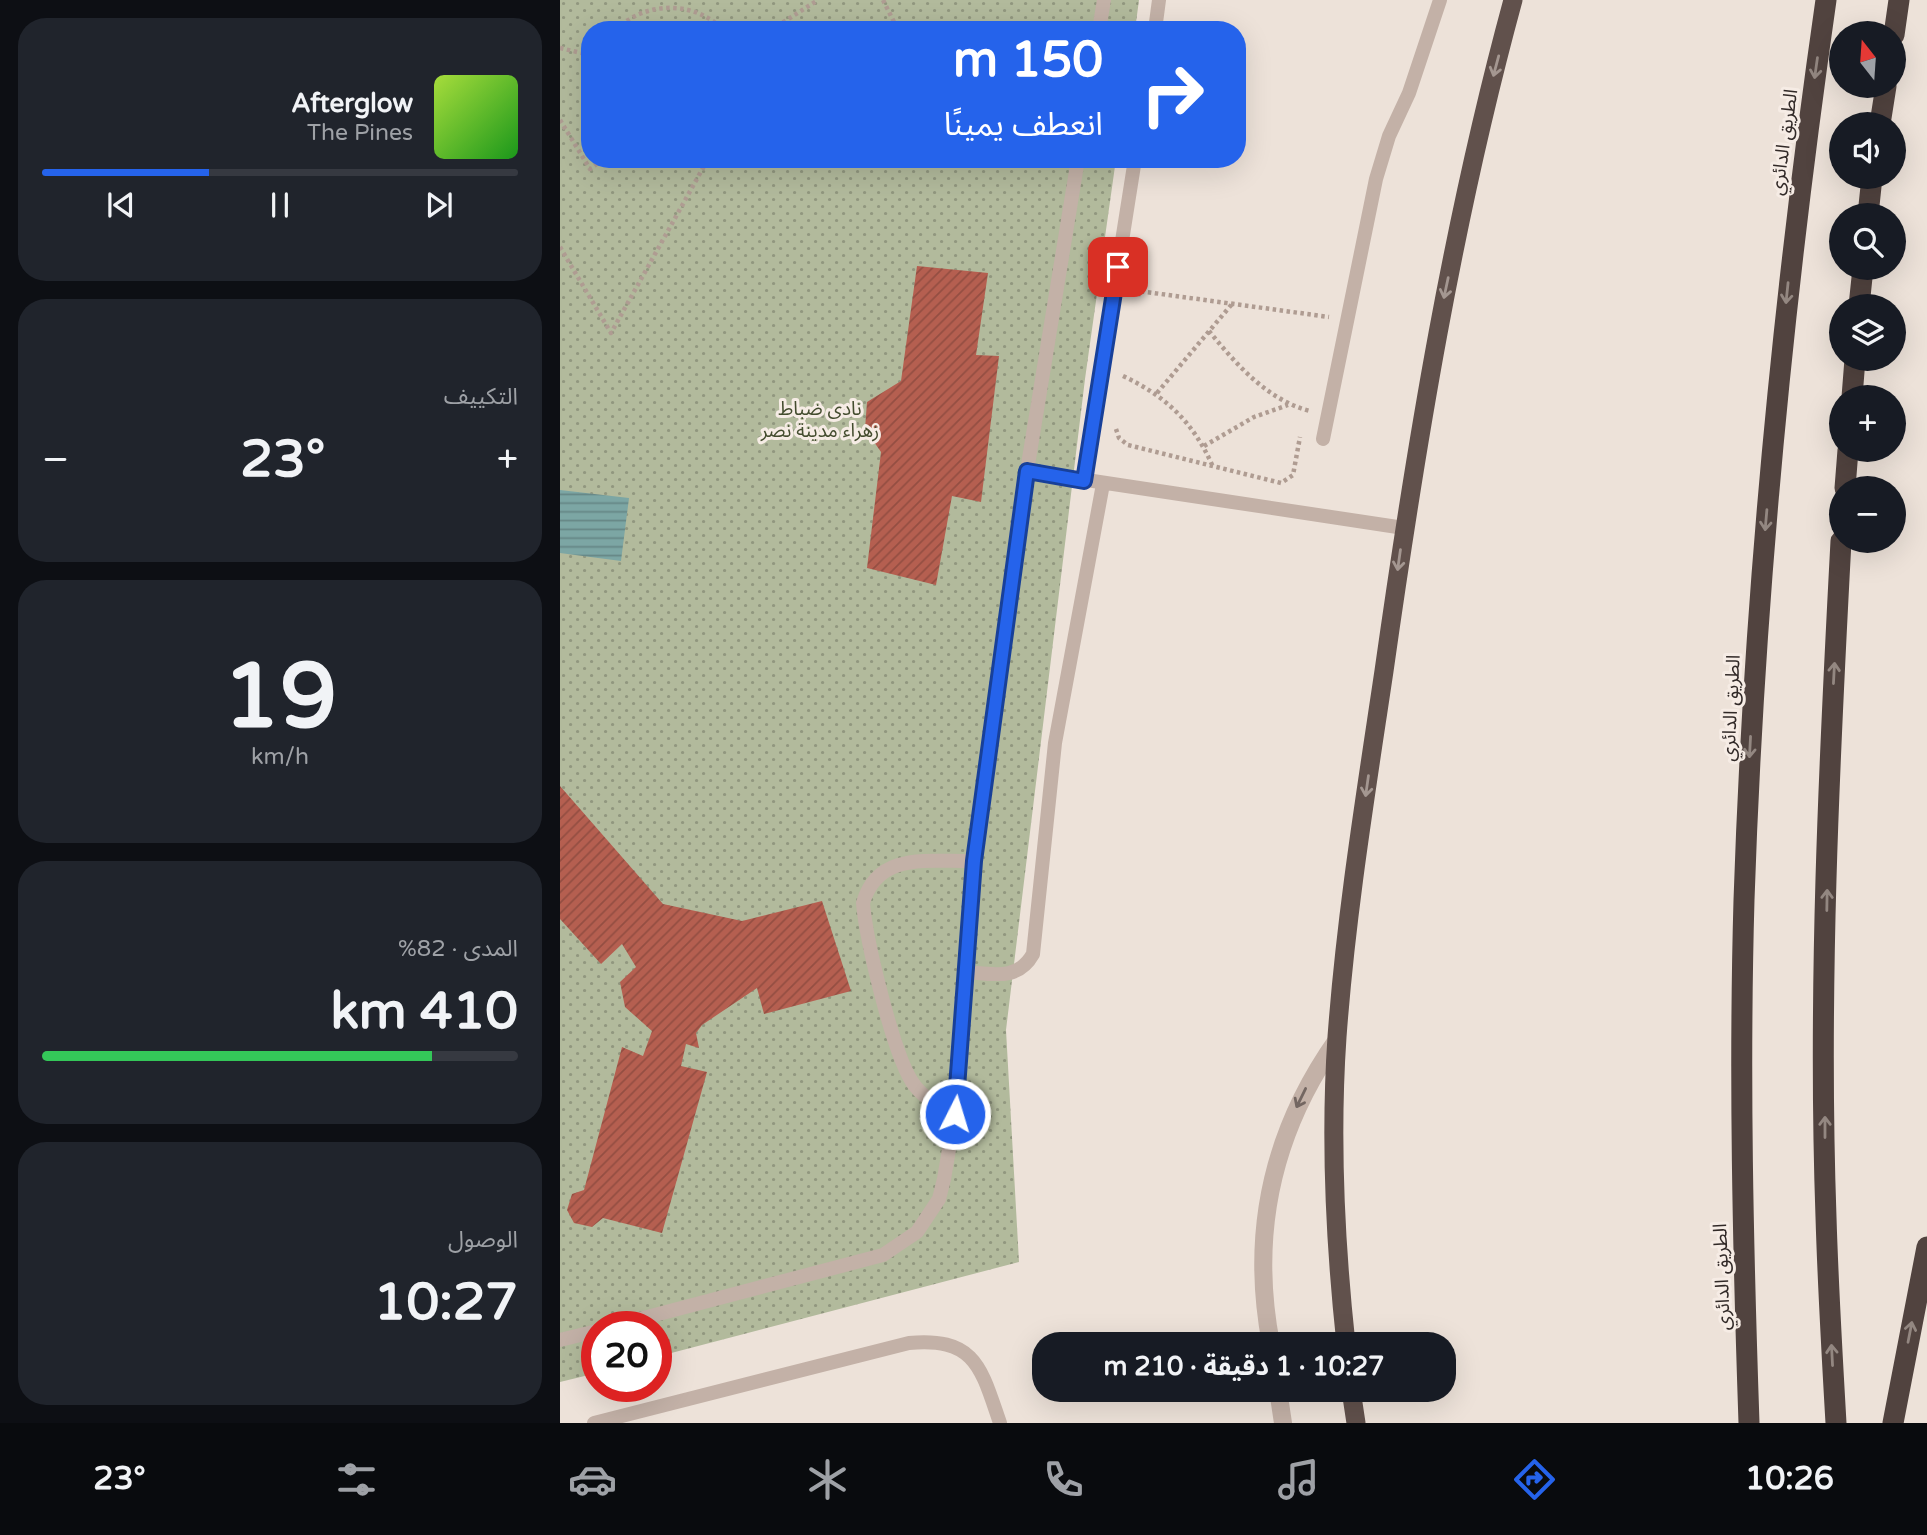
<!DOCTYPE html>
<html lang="ar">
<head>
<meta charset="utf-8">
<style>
  body { margin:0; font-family:"Varela Round","Noto Sans Arabic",sans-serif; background:#20242c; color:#f1f3f6; direction:rtl; height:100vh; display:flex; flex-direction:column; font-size:26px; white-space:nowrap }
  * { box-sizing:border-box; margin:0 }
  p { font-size:23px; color:#9ea1a6 }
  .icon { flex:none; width:38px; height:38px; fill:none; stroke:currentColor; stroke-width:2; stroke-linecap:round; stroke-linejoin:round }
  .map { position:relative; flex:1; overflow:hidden; direction:ltr }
  .drawer { display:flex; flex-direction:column; gap:18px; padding:18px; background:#0d0f14; width:560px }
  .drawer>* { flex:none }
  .hud { position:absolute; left:21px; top:21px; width:665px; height:147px; border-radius:28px; box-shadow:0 7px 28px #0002; direction:rtl; background:#2563eb; color:#fff; overflow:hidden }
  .needle { width:46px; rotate:343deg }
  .buttons { position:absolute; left:1269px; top:21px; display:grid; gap:14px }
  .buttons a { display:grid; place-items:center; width:77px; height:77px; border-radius:50%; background:#171b24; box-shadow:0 7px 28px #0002; font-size:35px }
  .speed { position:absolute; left:21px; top:1311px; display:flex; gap:14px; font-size:35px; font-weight:700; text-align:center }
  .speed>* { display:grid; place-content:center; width:91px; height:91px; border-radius:50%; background:#171b24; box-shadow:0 7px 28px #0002; line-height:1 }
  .speed .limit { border:10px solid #d22; background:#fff; color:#111 }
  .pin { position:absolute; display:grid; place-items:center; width:60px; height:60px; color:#fff; margin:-30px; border-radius:14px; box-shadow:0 4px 10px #0006 }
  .me { position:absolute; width:77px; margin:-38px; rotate:5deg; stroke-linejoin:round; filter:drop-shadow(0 0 5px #0008) }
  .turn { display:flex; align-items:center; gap:24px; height:147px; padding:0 28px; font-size:32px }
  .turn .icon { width:91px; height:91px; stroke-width:2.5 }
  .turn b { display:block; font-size:49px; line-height:60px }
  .big { font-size:52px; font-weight:700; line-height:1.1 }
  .drawer .card { flex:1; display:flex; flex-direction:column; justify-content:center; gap:10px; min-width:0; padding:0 24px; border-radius:28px; background:#20242c }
  .drawer .dial { align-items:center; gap:0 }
  .dial b { font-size:91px; line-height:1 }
  .song { display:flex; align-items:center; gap:21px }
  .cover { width:84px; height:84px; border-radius:10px; background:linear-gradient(135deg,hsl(80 70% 55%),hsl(120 70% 35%)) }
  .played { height:7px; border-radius:4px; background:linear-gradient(90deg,#2563eb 35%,#363941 35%) }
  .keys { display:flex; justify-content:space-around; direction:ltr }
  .heat { display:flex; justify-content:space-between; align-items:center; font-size:38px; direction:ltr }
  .charge { height:10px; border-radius:5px; background:linear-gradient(90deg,#34c759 82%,#363941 0) }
  .trip { position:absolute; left:472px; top:1332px; width:424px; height:70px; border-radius:28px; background:#171b24; box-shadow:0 7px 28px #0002; font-weight:700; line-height:70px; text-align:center; direction:rtl }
  .tab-bar { display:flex; height:112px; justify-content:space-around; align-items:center; background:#090b0e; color:#9ea1a6 }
  .tab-bar .icon { width:49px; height:49px }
  .tab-bar .current { color:#2563eb }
  .tab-bar b { font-size:32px; color:#f1f3f6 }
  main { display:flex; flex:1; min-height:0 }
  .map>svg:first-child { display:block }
  .park { fill:url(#park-dots) }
  .water { fill:url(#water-rules) }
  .building { fill:url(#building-hatch) }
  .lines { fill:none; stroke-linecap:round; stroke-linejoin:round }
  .path { stroke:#af9c92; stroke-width:4.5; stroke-dasharray:3.5 3.5; stroke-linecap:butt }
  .service { stroke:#c3b1a7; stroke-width:14 }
  .minor { stroke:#c3b1a7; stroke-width:18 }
  .trunk { stroke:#61514c; stroke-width:19 }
  .motorway { stroke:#51433f; stroke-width:21 }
  .oneway { stroke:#a49791 }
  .oneway2 { stroke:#938781 }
  .oneway3 { stroke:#736661 }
  .route-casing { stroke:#184099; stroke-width:18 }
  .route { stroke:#2563eb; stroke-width:12 }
  .labels { text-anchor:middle; stroke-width:6; stroke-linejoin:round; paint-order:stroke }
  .street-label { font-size:19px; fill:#312927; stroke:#f6ece5 }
  .park-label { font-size:19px; fill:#434c2e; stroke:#f6ece5 }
</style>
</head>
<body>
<main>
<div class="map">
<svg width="1367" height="1423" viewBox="0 0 1367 1423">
  <defs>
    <pattern id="park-dots" width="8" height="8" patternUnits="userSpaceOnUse" patternTransform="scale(1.75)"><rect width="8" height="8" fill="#b2ba9c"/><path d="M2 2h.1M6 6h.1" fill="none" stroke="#91977f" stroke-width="1.8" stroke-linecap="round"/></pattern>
    <pattern id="water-rules" width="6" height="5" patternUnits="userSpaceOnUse" patternTransform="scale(1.75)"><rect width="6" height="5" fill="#7ca6a4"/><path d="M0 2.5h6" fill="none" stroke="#668786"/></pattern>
    <pattern id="building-hatch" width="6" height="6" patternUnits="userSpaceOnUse" patternTransform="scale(1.75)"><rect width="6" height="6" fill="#b55f50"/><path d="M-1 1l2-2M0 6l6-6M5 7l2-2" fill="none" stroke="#944e42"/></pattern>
  </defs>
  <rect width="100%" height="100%" fill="#ede2d9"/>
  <path class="park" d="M0 0H579L575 30H30V159H556L525 379 446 1030 459 1262 96 1357V1326H37V1373L0 1382Z"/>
  <path class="water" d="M0 490 69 498 61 561 0 553Z"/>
  <path class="building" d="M357 266 428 273 416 355 439 356 421 502 392 496 376 585 307 568 321 452 305 429 307 402 341 381Z
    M0 786 103 904 182 921 262 901 291 991 204 1014 197 988 142 1025 136 1033 139 1048 126 1044 121 1066 147 1072 102 1233 43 1218 32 1227 14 1223 7 1210 12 1194 24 1190 62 1047 83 1056 92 1031 65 1007 60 982 76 967 62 944 41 964 0 919Z"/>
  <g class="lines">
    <path class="path" d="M323 0 338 30
      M56 30C84 1 135 0 163 30
      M211 30 258 0
      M0 48 30 55
      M0 120 30 169 43 159
      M0 247 51 333 148 159
      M578 296 579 291 769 317
      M649 331C676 364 707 400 750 411
      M563 376C606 396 634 423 653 467
      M597 393 672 304
      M556 429 559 438 568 445 721 483 733 475 740 437
      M644 446 694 417 728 405"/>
    <path class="service" d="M539 30 544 0
      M595 30 599 0
      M763 439 816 179 829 136 849 93 880 0
      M467 471 844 528
      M524 481 575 159
      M407 972C433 974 458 981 473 954L495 743 543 484
      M395 1114C380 1106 365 1099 355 1086 334 1060 306 939 303 903 318 851 369 862 414 861
      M53 1326 323 1255 357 1232 379 1199 384 1179 395 1114 414 861 467 471 518 159
      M0 1340 37 1331
      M34 1423 349 1343C416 1337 421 1368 440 1423"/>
    <path class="minor" d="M711 1344C690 1234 712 1132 777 1040
      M718 1390 723 1423"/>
    <path class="trunk" d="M786 1344C775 1242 770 1139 777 1037 786 914 806 792 824 671 856 445 893 220 953 0
      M791 1390 796 1423"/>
    <path class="motorway" d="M1334 35 1339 0
      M1320 124 1326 86
      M1308 215 1312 177
      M1299 306 1303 268
      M1292 397 1295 359
      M1285 488 1288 450
      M1189 1423C1183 1248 1179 1074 1184 900 1194 598 1223 299 1266 0
      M1276 1423C1272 1354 1268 1286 1266 1217 1258 992 1269 765 1281 541
      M1333 1423 1367 1247"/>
  </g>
  <defs><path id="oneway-shaft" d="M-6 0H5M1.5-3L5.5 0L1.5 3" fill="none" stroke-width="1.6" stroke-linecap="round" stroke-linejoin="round" transform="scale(1.75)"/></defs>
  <g class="oneway">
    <use href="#oneway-shaft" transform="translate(936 66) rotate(105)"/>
    <use href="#oneway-shaft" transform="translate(886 288) rotate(102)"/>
    <use href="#oneway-shaft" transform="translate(839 560) rotate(98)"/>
    <use href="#oneway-shaft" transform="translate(807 786) rotate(98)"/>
  </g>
  <g class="oneway2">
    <use href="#oneway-shaft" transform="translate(1256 68) rotate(98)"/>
    <use href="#oneway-shaft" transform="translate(1227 293) rotate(96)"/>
    <use href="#oneway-shaft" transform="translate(1206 520) rotate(95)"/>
    <use href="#oneway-shaft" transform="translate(1274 673) rotate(-87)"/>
    <use href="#oneway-shaft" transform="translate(1190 747) rotate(93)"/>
    <use href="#oneway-shaft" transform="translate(1267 900) rotate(-89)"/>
    <use href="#oneway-shaft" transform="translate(1265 1127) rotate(-90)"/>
    <use href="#oneway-shaft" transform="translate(1350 1332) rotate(-79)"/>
    <use href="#oneway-shaft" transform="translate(1272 1355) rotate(-93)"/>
  </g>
  <use class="oneway3" href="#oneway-shaft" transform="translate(741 1098) rotate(116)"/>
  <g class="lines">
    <defs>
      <path id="route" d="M395 1114 414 861 467 471 524 481 558 267"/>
    </defs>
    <use href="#route" class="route-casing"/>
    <use href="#route" class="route"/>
  </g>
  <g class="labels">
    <g class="street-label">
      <text transform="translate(1223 142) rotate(-82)" y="7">الطريق الدائري</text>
      <text transform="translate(1170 708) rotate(-87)" y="7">الطريق الدائري</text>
      <text transform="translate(1161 1277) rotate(-92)" y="7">الطريق الدائري</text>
    </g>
    <g class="park-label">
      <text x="260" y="415">نادى ضباط<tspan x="260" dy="22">زهراء مدينة نصر</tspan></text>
    </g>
  </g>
</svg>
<div class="buttons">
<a><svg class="needle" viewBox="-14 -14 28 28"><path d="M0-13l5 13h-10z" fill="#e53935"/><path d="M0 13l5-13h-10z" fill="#9ea1a6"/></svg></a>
<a><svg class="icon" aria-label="sound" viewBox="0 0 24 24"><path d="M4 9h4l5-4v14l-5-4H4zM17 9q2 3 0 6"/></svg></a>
<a><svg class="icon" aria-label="search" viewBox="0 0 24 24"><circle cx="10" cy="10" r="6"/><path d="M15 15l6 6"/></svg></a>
<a><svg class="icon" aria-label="layers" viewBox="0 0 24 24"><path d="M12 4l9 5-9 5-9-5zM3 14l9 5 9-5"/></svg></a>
<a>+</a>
<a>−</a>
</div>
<div class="speed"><div class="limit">20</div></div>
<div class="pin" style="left:558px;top:267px;background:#d93025"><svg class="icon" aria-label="arrive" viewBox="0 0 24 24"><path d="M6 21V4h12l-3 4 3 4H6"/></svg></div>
<svg class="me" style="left:395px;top:1114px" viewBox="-20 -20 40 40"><circle r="17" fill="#2563eb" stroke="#fff" stroke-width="3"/><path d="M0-11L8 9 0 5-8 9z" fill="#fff"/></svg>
<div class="trip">10:27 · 1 دقيقة · 210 m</div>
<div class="hud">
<div class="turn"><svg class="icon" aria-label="right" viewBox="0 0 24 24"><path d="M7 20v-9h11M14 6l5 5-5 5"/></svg><div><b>150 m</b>انعطف يمينًا</div></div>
</div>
</div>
<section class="drawer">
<div class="card">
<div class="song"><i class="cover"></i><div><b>Afterglow</b><p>The Pines</p></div></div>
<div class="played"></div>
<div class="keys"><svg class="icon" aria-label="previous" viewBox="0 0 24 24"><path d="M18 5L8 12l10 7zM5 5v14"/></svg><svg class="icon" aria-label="pause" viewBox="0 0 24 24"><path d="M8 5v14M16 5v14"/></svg><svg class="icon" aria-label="next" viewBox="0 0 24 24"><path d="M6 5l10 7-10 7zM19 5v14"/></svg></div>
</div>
<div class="card"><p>التكييف</p>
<div class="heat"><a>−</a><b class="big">23°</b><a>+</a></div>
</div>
<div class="card dial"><b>19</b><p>km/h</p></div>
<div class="card"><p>المدى · 82%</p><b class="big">410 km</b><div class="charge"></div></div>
<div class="card"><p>الوصول</p><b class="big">10:27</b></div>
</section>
</main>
<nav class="tab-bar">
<b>10:26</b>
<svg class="icon current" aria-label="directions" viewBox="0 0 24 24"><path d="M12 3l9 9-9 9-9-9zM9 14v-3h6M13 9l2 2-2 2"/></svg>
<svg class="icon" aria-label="music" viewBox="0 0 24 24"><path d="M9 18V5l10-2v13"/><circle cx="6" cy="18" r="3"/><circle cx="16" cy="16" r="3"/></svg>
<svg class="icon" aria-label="phone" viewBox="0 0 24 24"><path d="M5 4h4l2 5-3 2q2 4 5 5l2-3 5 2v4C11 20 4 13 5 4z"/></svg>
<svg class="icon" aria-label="climate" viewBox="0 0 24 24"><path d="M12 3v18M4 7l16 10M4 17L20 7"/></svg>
<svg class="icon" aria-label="car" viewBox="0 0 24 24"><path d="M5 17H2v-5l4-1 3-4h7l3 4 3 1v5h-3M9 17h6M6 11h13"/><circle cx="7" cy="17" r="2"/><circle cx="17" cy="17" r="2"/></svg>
<svg class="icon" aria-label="filters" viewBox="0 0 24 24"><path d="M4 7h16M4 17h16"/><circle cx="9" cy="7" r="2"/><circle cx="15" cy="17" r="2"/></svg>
<b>23°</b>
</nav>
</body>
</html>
